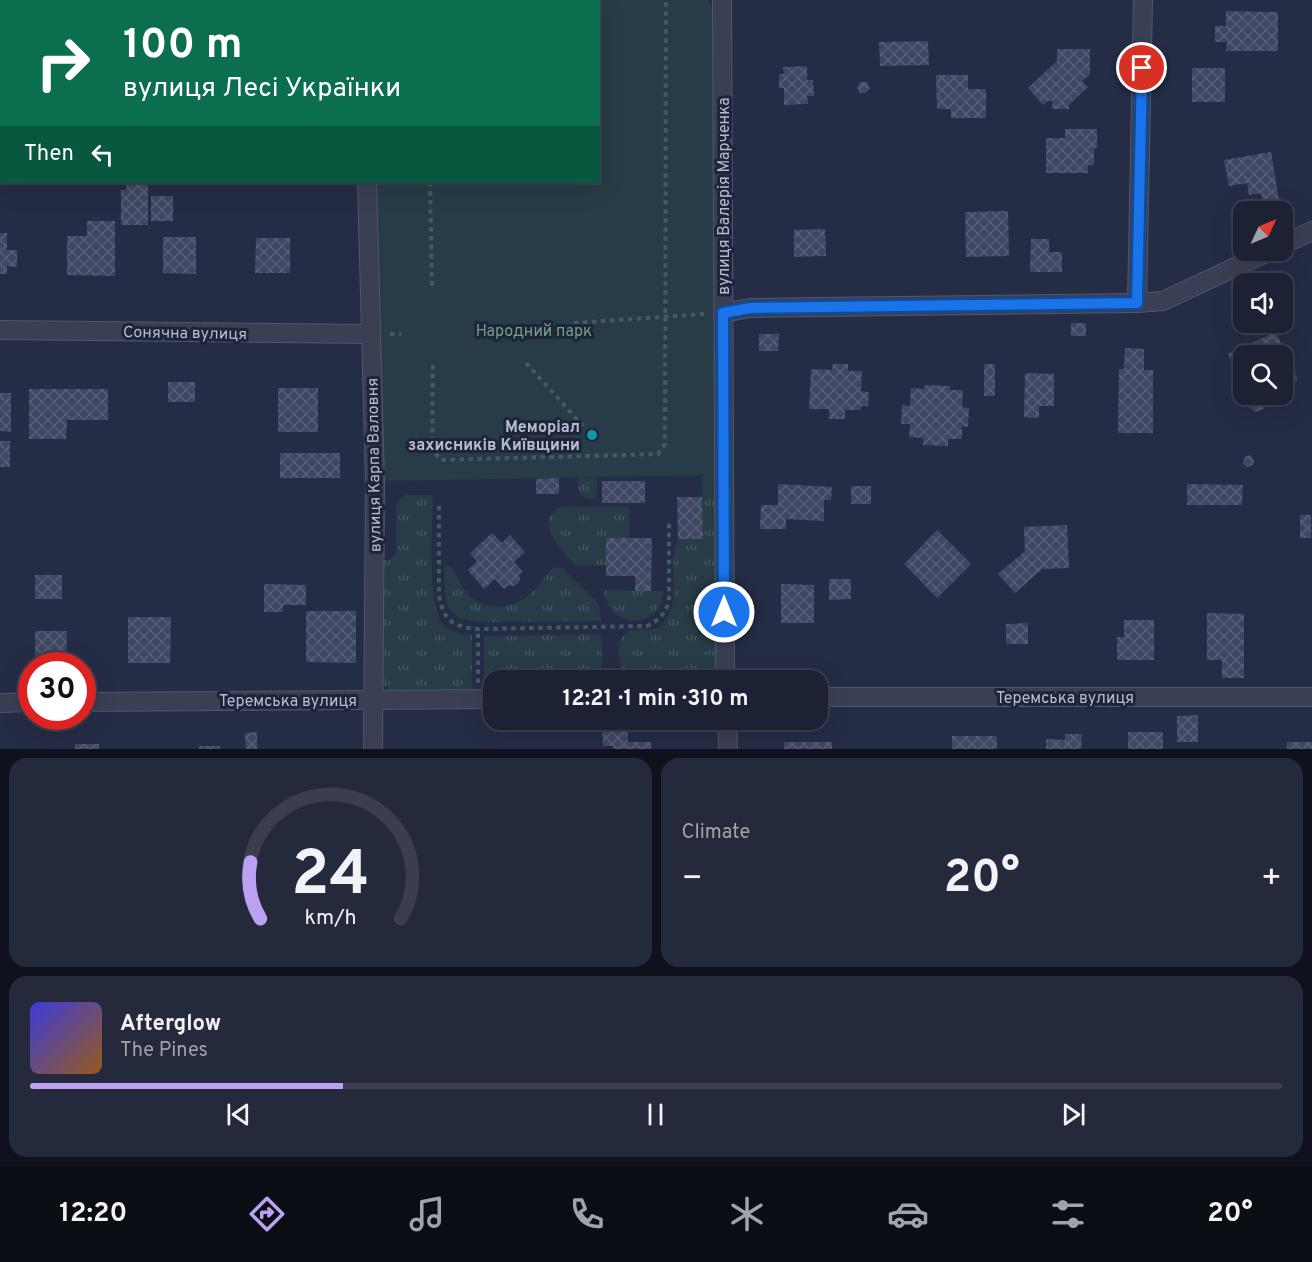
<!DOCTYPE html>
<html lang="en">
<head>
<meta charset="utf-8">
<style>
  body { margin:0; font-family:Overpass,sans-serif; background:#25293c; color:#f1f3f6; height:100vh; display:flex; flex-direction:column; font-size:22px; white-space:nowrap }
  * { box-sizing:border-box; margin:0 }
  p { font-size:20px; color:#a0a3ac }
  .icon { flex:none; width:33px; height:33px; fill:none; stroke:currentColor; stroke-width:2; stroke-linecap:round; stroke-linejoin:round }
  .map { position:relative; height:749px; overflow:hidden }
  .panel { display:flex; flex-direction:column; gap:9px; padding:9px; background:#0f121d; flex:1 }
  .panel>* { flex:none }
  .banner { position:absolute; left:0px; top:0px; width:600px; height:183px; box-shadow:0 6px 24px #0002,0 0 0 2px #3a3e4f; background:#0b6e4f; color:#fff; overflow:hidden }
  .needle { width:39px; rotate:46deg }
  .fabs { position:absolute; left:1233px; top:201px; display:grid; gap:12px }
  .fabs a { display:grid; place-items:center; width:60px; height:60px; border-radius:12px; background:#1c2134; box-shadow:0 6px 24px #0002,0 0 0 2px #3a3e4f; font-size:30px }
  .speed { position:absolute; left:18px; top:652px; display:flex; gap:12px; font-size:30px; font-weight:700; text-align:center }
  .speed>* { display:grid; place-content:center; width:78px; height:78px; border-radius:50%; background:#1c2134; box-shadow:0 6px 24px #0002,0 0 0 2px #3a3e4f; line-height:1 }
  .speed .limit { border:9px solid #d22; background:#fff; color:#111 }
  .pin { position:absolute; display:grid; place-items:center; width:51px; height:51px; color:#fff; margin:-26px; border:3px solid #fff; border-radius:50%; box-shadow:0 2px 6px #0007 }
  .me { position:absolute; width:66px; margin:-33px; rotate:0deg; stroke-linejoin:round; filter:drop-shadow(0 0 4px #0008) }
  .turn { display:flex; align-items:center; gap:21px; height:126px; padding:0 24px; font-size:27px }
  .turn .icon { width:78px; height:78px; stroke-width:2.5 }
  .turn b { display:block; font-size:42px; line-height:51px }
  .then { display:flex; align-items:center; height:57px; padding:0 24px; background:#0003; gap:12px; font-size:22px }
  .big { font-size:45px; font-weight:700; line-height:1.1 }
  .panel .card { flex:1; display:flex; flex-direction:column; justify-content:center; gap:9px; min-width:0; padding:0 21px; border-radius:18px; background:#25293c }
  .panel .dial { align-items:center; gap:0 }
  .dial svg { height:156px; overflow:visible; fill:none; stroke:#3a3e4f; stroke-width:7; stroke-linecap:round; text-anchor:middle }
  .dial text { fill:#f1f3f6; stroke:none }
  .song { display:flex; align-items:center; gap:18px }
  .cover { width:72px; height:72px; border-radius:9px; background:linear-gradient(135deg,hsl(240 70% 55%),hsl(30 70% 35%)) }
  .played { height:6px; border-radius:3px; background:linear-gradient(90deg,#bca0f2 25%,#3a3e4f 25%) }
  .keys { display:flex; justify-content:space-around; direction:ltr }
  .heat { display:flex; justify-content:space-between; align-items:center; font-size:33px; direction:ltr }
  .panel .tiles { flex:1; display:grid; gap:9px; grid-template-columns:1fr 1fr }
  .card:last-child { grid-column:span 2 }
  .trip { position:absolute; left:483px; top:670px; width:345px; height:60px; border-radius:18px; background:#1c2134; box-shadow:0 6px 24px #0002,0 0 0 2px #3a3e4f; font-weight:700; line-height:60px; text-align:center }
  .menu { display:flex; height:96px; justify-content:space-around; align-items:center; background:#0b0d15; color:#a0a3ac }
  .menu .icon { width:42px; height:42px }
  .menu .current { color:#bca0f2 }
  .menu b { font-size:27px; color:#f1f3f6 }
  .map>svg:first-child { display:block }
  .grass { fill:url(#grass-tufts) }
  .park { fill:#273c46 }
  .building { fill:url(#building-cross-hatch) }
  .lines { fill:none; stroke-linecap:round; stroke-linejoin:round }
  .minor-casing { stroke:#52576b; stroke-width:20 }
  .path { stroke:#465962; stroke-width:4; stroke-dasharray:4.5 4.5; stroke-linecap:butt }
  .minor { stroke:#3a3f54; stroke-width:18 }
  .route-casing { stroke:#114b97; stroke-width:15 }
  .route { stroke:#1a73e8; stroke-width:10 }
  .culture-dot { fill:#0f9aa8; stroke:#1e243a; stroke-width:2 }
  .labels { text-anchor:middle; stroke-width:6; stroke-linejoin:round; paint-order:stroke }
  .street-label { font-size:16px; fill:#b7bbce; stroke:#1e243a }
  .park-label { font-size:16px; fill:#6da083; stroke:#1e243a }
  .poi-label { font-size:16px; font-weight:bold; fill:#b7bbce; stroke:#1e243a; text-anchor:end }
</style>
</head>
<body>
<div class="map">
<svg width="1312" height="749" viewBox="0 0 1312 749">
  <defs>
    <pattern id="grass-tufts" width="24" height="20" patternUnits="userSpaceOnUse" patternTransform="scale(1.5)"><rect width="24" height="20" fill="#273c46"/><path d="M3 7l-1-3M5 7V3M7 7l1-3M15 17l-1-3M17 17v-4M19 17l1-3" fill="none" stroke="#445660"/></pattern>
    <pattern id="building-cross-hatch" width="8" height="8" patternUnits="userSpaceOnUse" patternTransform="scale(1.5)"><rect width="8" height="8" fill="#3f4762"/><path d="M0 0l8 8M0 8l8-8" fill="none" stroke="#586077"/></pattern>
  </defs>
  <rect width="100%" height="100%" fill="#252c45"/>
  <path class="grass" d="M714 475 715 671 709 681H626C620 667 611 638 631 631 644 626 655 635 665 621 683 596 666 565 678 539H703L702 476Z
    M578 478H597L596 499C579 499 578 494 578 478Z
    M406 495H433C433 523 426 605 443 624 450 633 461 634 472 635V690L393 691 385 688 382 682 383 560H388L396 554V504Z
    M563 506 629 507V538H606V565L576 566C562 552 530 519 563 506Z
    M444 566H450C458 574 460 585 468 594 481 610 507 610 524 599 536 591 544 578 553 568L561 567 598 603 601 621 483 622 461 619 453 614 447 605 445 593Z
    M604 590 663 591C663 631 606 629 604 590Z
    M601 634 602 665 599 681H494L493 690H484V636Z"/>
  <path class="park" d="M375 0H708L713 9 714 475 383 481 377 182H598V2Z"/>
  <path class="building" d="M1226 11 1278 12V51H1226L1227 42H1215V26H1226Z
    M928 41 929 65 880 66 879 42Z
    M1057 49H1090V74L1082 81 1088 87 1069 105V109H1052L1053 102 1050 100 1043 105 1028 88 1057 61Z
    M807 66V80H813L814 96H807L808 104 784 105V88H779V74H784L783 67Z
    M1192 68H1225V102H1192Z
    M936 75H968V89H986V118H951V109H937Z
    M860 82H867L870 88 866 93H860L857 87Z
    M1065 129H1097V148H1094V165H1088V173H1046V138H1065Z
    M1271 152 1281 212H1265L1261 193 1249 195 1247 183 1229 186 1224 160Z
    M127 182H148V225H121V190H126Z
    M151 196H173V221H151Z
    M1008 211 1009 256 966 257 965 212Z
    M87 221H115V276L67 275V236H87Z
    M825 229 826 256 794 257V230Z
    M0 233H7V250H17V267L7 266V274H0Z
    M163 237H196V274L163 273Z
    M256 238H290V273H255Z
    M1031 239H1049V252H1062V272H1030Z
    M1071 323H1086V336H1071Z
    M1276 332 1298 380 1282 386V356H1244V387L1228 354Z
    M759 334H779L778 351H759Z
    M1125 348 1144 349V370H1153V433H1118L1119 369H1124Z
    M833 364H848V371H862L861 391 869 392 868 406H861V410H845V419H829V409H809L811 369 832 370Z
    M984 364H995V396H984Z
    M1025 373 1054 374V406H1039V418L1024 417Z
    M168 382H195V402H168Z
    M925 385 950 386V390H963L962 407 969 408 968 427 962 426V439H948V446L923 445V438L909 437 910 424H901L902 405 910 406 911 388 924 389Z
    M278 388H318V432H278Z
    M29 389H108V420H67L66 439H29Z
    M0 393H11V432L0 431Z
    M1247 394H1276L1275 398 1266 402 1264 409 1255 412 1249 407Z
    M0 441H10V467H0Z
    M280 453H340V478H280Z
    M1250 455 1254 460 1253 465 1247 467 1243 463 1245 457Z
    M559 478V494H536V479Z
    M602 481H645V503H602Z
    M778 484 832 487 831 500H824V521L786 519V529H760L761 505H778Z
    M1187 484 1243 485 1242 505H1187Z
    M851 486H871V504H851Z
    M677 497H702L703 539H678Z
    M1300 515H1311V538H1300Z
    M1067 525 1069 568 1042 569 1015 593 998 574 1025 551 1024 527Z
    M937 530 971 564 937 598 904 564Z
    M492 533 502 543 510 535 525 552 514 562 523 572 519 575 520 580 518 584 513 586 508 585 504 589 495 579 484 589 468 570 477 561 470 553Z
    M606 538H652L651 591H635V576H606Z
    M35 575H62V599H35Z
    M829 579H851V599L829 600Z
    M264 584 306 585V605H283V612H264Z
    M781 584 814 585V623H781Z
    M306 611H356V663L306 662Z
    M1207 613 1244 614V678H1222V660H1207Z
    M128 617H171L170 663H128Z
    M1124 620H1154V660H1117V637H1124Z
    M1028 623V644H1006V624Z
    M35 631H67L66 665 35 664Z
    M1198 715V742H1177V716Z
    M602 720H628V742H651V749H613V746H603Z
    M257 732V749H246L245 733Z
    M1128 732H1163V749H1128Z
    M1065 734H1082L1081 749H1046V739L1065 740Z
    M952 736H997V749H952Z
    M784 742H832V749H784Z
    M1287 742H1312V749H1287Z
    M75 744H99V749H75Z
    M199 746H220V749H199Z"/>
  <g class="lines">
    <defs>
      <path id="minor" d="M364 0V2
        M722 0 725 681
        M367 182 375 482 373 749
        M1282 245 1312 231
        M1137 303 1143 0
        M723 313 750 308 1137 303 1163 301 1272 250
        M0 330 370 334
        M818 697H1312
        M82 702 494 699
        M0 703 32 702
        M727 720 728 749"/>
    </defs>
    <use href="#minor" class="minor-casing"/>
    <path class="path" d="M428 0V2
      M430 182 432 289
      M574 323 704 314
      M390 334H401
      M526 363 583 426
      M433 365 432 450 441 460 658 454 665 444 666 0
      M439 506V595C443 620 453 627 478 629L647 626C659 620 664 615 669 602V523
      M478 683V629"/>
    <use href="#minor" class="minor"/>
  </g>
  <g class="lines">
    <defs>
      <path id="route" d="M724 612 723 313 750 308 1137 303 1142 68"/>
    </defs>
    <use href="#route" class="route-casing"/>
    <use href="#route" class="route"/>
  </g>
  <circle class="culture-dot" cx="592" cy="435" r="6"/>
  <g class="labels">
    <g class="street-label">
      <text transform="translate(723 196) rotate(-90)" y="6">вулиця Валерія Марченка</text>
      <text transform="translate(185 332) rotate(1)" y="6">Сонячна вулиця</text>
      <text transform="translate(373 465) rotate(-91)" y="6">вулиця Карпа Валовня</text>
      <text x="1065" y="703">Теремська вулиця</text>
      <text x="288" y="706">Теремська вулиця</text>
    </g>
    <g class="park-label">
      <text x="534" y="336">Народний парк</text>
    </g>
    <g class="poi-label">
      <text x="580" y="432">Меморіал<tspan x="580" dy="18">захисників Київщини</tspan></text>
    </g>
  </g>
</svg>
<div class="fabs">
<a><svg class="needle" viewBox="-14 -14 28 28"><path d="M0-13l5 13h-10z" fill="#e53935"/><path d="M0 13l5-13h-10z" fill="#a0a3ac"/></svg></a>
<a><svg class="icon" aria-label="sound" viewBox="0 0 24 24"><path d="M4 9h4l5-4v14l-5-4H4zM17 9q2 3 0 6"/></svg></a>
<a><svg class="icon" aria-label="search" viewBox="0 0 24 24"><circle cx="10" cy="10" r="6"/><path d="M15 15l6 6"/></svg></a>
</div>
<div class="speed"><div class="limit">30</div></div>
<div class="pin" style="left:1142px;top:68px;background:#d93025"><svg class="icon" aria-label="arrive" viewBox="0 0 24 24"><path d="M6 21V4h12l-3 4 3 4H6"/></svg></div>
<svg class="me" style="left:724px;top:612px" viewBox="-20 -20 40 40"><circle r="17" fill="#1a73e8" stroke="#fff" stroke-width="3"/><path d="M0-11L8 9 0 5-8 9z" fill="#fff"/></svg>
<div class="trip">12:21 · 1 min · 310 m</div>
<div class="banner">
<div class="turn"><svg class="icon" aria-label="right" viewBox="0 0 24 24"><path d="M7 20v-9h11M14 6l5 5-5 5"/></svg><div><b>100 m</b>вулиця Лесі Українки</div></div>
<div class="then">Then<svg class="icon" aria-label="left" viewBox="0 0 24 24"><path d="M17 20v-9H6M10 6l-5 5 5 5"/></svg></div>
</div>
</div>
<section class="panel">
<div class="tiles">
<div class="card dial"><svg viewBox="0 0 100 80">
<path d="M14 69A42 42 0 1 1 86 69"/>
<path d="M14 69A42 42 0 0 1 9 40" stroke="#bca0f2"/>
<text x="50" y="56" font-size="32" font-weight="700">24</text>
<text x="50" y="72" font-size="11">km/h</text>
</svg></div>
<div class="card"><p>Climate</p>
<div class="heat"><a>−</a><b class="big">20°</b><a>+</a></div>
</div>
<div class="card">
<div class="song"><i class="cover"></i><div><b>Afterglow</b><p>The Pines</p></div></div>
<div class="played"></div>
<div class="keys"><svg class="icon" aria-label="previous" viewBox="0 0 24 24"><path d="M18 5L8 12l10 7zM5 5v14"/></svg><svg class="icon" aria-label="pause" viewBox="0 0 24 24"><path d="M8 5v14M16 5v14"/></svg><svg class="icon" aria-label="next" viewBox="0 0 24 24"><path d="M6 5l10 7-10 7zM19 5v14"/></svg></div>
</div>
</div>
</section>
<nav class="menu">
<b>12:20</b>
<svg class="icon current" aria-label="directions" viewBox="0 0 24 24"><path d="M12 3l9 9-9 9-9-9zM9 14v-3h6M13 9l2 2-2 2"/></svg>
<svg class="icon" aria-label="music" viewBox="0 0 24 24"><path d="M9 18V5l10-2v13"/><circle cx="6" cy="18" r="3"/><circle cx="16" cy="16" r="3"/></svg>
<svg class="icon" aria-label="phone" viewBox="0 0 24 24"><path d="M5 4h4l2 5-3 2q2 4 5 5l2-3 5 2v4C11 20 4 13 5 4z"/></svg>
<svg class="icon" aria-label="climate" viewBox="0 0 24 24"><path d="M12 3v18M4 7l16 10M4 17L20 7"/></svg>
<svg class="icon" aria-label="car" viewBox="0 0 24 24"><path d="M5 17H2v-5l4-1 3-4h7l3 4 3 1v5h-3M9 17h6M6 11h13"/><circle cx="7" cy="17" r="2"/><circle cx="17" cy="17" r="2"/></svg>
<svg class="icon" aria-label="filters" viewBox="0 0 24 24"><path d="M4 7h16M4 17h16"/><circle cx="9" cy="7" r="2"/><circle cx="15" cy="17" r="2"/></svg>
<b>20°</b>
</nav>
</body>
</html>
